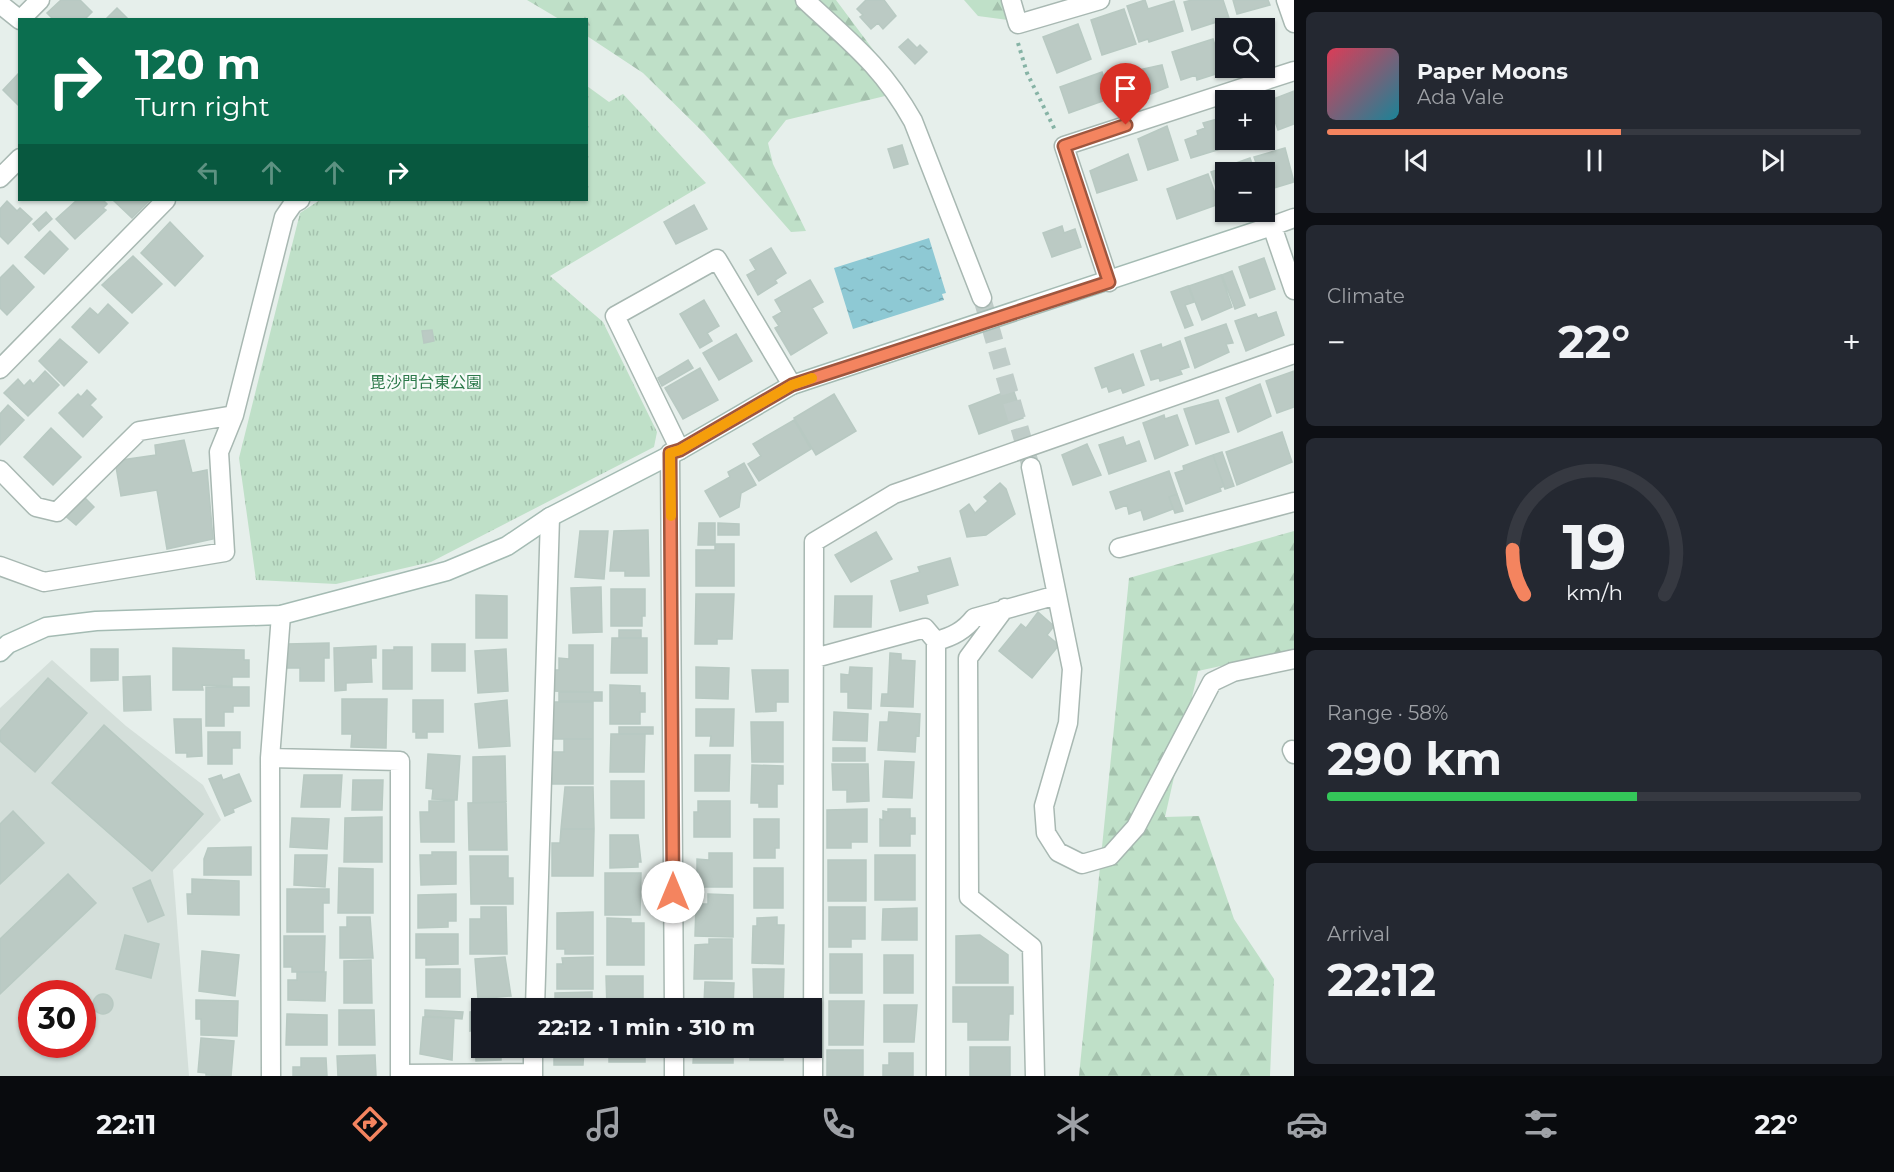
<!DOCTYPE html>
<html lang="en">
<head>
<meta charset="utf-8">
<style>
  body { margin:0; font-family:Montserrat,"Noto Sans JP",sans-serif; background:#242831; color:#f1f3f6; height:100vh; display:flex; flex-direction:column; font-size:22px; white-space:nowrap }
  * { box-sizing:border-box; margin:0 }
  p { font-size:20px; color:#9ea1a6 }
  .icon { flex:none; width:33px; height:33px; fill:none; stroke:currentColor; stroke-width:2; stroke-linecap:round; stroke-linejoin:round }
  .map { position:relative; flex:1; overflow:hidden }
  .panel { display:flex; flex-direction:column; gap:12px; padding:12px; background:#0d0f14; width:600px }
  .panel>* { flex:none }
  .hud { position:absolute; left:18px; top:18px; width:570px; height:183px; border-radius:0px; box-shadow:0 2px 4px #0004; background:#0b6e4f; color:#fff; overflow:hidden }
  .buttons { position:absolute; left:1215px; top:18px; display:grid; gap:12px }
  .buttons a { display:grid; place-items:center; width:60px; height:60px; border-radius:0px; background:#171b24; box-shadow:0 2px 4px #0004; font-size:30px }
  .speed { position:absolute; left:18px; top:980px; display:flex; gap:12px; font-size:30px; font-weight:700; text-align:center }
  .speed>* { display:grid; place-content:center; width:78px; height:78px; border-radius:50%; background:#171b24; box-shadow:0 2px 4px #0004; line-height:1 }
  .speed .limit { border:9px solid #d22; background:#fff; color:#111 }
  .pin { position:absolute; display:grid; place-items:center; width:51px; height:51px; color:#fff; margin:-62px -26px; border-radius:50% 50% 50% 0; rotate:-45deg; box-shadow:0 0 6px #0007 }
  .pin .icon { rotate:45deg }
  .me { position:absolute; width:66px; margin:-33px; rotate:0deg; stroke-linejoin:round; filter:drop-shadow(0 0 4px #0008) }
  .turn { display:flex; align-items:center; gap:21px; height:126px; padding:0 18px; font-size:27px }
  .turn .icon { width:78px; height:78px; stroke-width:2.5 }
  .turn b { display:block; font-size:42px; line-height:51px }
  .lanes { display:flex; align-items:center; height:57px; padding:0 18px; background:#0003; justify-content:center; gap:30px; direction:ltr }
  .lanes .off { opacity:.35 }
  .big { font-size:45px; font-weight:700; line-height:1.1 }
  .panel .widget { flex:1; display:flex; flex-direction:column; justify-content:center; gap:9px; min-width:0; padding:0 21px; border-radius:9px; background:#242831 }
  .panel .dial { align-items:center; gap:0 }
  .dial svg { height:156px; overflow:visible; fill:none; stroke:#363941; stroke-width:7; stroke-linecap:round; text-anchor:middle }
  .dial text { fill:#f1f3f6; stroke:none }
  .song { display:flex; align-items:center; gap:18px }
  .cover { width:72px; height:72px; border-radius:9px; background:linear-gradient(135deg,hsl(350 70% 55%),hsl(190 70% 35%)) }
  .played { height:6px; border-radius:3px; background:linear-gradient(90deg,#f4845f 55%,#363941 55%) }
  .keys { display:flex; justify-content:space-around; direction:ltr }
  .heat { display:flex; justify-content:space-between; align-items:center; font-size:33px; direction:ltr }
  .charge { height:9px; border-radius:4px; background:linear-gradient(90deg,#34c759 58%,#363941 0) }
  .trip { position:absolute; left:471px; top:998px; width:351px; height:60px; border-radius:0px; background:#171b24; box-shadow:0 2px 4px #0004; font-weight:700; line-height:60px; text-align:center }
  .menu { display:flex; height:96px; justify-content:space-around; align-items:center; background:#090b0e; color:#9ea1a6 }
  .menu .icon { width:42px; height:42px }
  .menu .on { color:#f4845f }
  .menu b { font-size:27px; color:#f1f3f6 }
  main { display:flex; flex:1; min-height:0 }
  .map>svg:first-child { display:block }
  .built { fill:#d4dfda; fill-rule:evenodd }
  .forest { fill:url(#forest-firs) }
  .park { fill:url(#park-tufts) }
  .water { fill:url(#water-ripples) }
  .building { fill:#bbcac4; stroke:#b8c9c2; stroke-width:1.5 }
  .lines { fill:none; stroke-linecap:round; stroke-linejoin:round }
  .street-tunnel { stroke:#bfccc8; stroke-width:18; stroke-dasharray:18 9; stroke-linecap:butt }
  .street-casing { stroke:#a8b8b2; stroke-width:21 }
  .secondary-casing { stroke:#a4bbb3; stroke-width:21 }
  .path { stroke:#86b3a5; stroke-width:4; stroke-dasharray:3 4.5; stroke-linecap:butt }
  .street { stroke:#fff; stroke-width:18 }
  .secondary { stroke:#fff; stroke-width:18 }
  .route-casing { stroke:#9f563e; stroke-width:15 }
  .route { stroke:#f4845f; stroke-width:10 }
  .slow { stroke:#f59e0b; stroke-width:10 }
  .labels { text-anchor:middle; stroke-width:4.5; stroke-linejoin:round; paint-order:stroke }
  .park-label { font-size:16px; fill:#2d7a4b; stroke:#f7fbf9 }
</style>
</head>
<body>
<main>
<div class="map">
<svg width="1294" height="1076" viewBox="0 0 1294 1076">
  <defs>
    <pattern id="forest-firs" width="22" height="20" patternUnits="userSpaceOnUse" patternTransform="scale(1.5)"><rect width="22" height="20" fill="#bfe0c8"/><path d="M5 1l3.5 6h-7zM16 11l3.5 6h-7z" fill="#a4c1ad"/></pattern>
    <pattern id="park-tufts" width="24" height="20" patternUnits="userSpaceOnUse" patternTransform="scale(1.5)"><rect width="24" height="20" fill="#bfe0c8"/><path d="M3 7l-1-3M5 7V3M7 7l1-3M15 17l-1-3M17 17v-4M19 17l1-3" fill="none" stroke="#a4c1ad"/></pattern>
    <pattern id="water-ripples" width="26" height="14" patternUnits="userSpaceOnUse" patternTransform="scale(1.5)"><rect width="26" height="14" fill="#8ec9d4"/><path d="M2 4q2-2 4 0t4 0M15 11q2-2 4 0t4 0" fill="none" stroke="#74a5ad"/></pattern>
  </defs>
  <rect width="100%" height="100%" fill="#e6efeb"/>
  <path class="built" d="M52 660 126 726 203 785 221 820 173 870 189 1076H0V708ZM32 993H82V1044H32Z"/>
  <path class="forest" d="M527 0H836L898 83 885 96 786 120 768 143 773 164 806 231 791 232 704 133 643 73 587 36 586 20 559 19Z
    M964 0H1002L1008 20 978 16Z
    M1294 531V650L1198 671 1165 817 1199 816 1234 919 1274 979 1270 1076H1079L1129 578Z"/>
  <path class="park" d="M587 86 609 102 623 94 706 183 550 276 603 322 657 432 654 447 431 562 336 584 256 580 239 458 300 213 320 200H586Z"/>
  <path class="water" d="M929 238 946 293 942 294 944 300 853 329 834 268Z"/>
  <path class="building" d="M61 0H80L92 12 84 20H54L47 13Z
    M866 0H884L896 16 883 29 878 23 871 29 860 17 863 15 857 9Z
    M1145 0 1148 9 1174 1 1183 31 1149 42 1148 39 1139 42 1127 6Z
    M1192 0H1223L1229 18 1192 30 1184 2Z
    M1233 0H1268L1270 5 1237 14Z
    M117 8 129 20H105Z
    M1124 9 1136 44 1102 55 1091 20Z
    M1078 24 1091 59 1057 73 1043 37Z
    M908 39 917 48 920 45 927 52 915 64 899 47Z
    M1213 39 1222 67 1215 69 1216 74 1197 80 1196 75 1181 80 1172 52Z
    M1162 65 1168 87 1129 103 1120 74Z
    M20 72V107L3 90Z
    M1102 72 1111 98 1069 113 1060 87Z
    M1294 91V124L1278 130 1268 101Z
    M1221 118 1226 140 1230 146 1191 158 1185 140 1198 135 1197 131 1205 128 1203 123Z
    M1167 126 1178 160 1148 170 1138 139Z
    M902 145 908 164 894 168 888 149Z
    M1285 148 1294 182 1264 191V172H1259L1254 157Z
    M1128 154 1137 180 1097 193 1090 171Z
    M1250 158 1255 172H1226V197L1220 199 1211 172Z
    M1208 174 1219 204 1177 219 1167 189Z
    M77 200H103L107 204 103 208 106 210 75 239 56 219Z
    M113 200H150L132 218Z
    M7 201 17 211 20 208 32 219 8 244 0 236V209Z
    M694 205 707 229 676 244 664 222Z
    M46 212 52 219 39 231 33 224Z
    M170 222 203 256 175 286 141 253Z
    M1062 226 1064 233 1075 229 1081 247 1052 257 1043 233Z
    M50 231 68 249 44 274 25 257Z
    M771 248 786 273 775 280 777 283 758 295 747 275 756 270 750 260Z
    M133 256 162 284 132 313 102 285Z
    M1264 258 1275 289 1250 298 1239 267Z
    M13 265 34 287 7 315 0 308V278Z
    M1232 271 1245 305 1235 309 1222 275Z
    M1221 275 1232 307 1202 320 1189 286Z
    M810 280 823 302 812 308 827 333 791 355 775 328 779 326 773 317 782 312 775 300Z
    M1188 286 1194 302 1185 305 1193 325 1185 328 1171 292Z
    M704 300 719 326 707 333 712 341 700 348 680 314Z
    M108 304 128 323 99 353 72 327 90 308 98 315Z
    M1276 312 1284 335 1246 351 1235 321 1256 314 1258 318Z
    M1226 324 1233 343 1226 344 1229 352 1195 368 1185 338Z
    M432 330 434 341 424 343 422 331Z
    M736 334 752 361 719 380 703 353Z
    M60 339 87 362 64 386 39 361Z
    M1180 341 1189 367 1180 370 1182 374 1160 381 1159 378 1151 380 1141 351 1161 344 1162 348Z
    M1133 354 1144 385 1123 393 1121 388 1109 392 1107 386 1102 388 1095 368Z
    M688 360 693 368 662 386 658 378Z
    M700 368 718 400 683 419 665 388Z
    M45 371 59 385 28 416 4 393 18 379 24 386 30 380 33 384Z
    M1294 371V407L1277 413 1266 381Z
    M1260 384 1271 416 1238 432 1226 398Z
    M1013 389 1023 418 979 434 969 406Z
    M87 390 96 399 90 405 102 417 83 437 59 413 78 394 81 397Z
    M834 394 856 431 816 455 794 418Z
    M1218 400 1229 432 1196 444 1184 409Z
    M8 405 24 420 0 445V414Z
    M1164 415 1165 419 1177 415 1188 445 1155 459 1143 423Z
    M794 420 811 449 759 481 748 464 761 456 753 444Z
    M51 428 81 457 53 485 24 457Z
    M1282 432 1292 462 1237 485 1226 452Z
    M1123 437 1126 446 1139 441 1146 461 1109 474 1099 445Z
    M184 440 192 473 207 470 213 539 167 549 157 490 121 496 115 461 156 455 155 445Z
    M1087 444 1101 475 1073 485 1062 455Z
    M1222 452 1234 486 1225 489 1213 455Z
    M1213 455 1224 486 1220 488 1221 491 1186 504 1175 473 1184 470 1183 466Z
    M744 463 756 485 741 493 739 507 720 517 705 491 730 477 728 472Z
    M1169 471 1177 494 1169 497 1173 509 1144 520 1141 510 1129 514 1127 505 1116 509 1110 492Z
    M1000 483 1006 489 1015 514 986 535 967 537 960 511 969 504 975 513 988 501 984 497Z
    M1177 494 1183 511 1175 513 1169 497Z
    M82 495 94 507 76 525 63 514Z
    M699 523H715V545H698Z
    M718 523 739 524V535H718Z
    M648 530 649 576H625V571H610L614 531Z
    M580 531H608L604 579 575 577Z
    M876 532 892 559 851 582 835 555Z
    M715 544H734V586H696V550H715Z
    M950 558 958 585 926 595 928 603 900 611 891 581 920 572 918 567Z
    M601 587 602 632 573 633 571 588Z
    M611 589H645V616H642V626H611Z
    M696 594H734L732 639H717V644H695Z
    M476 595 507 596V638H476Z
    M835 596H872L871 627H834Z
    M1038 612 1054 626 1047 635 1059 645 1032 678 999 651 1021 624 1026 628Z
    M619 630H641V638H619Z
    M612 638H647V673H611Z
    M329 643V658H324V681H300V668H287V644Z
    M432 644H465V671H432Z
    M569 645H593V692L551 691V670H559V658L569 659Z
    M376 646V658H371L372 682 346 683V690L335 691 334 648Z
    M394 647H412V689H383V650H394Z
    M173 648 244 650V660H249V677H232V686L202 685 203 690H173Z
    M91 649H118V680L91 681Z
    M506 649 508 691 478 693 475 651Z
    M890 653 901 654V660L915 661 913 707 881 706 882 694H888Z
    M696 667 729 668 728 699 696 698Z
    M850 667 872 668 871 709 848 708V692H841V674L849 675Z
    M752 670H788V702H776V711L756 712Z
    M150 676 151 710 124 711 123 677Z
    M48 678 87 713 35 772 0 741V731Z
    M610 685 640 686V693H645V712H640V724H610Z
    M206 687H249V706H233V712H224V726H206Z
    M559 692H602V701H559Z
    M342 699H387L386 748 351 747 352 734H342Z
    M413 700H443V732H427V738H416V732H413Z
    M507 700 510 746 479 748 475 704Z
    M551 702H593V739H551Z
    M696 709H734L733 746H710L711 736H696Z
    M834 712 868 714 867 741 833 740Z
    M889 712 920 714 919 736 916 735 915 752 878 750 880 722H888Z
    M174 719H201L202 756 187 757V753H176Z
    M751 722H783V762H752Z
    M104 725 203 814 152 871 52 783Z
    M619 727H653V734H619Z
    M208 732H240V748H232V764H208Z
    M611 734H645L644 772H610Z
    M564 739H593V784H552V752H564Z
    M833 748H865V761H833Z
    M428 754 460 756 457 800 432 799 433 789 426 788Z
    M695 755H730L729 791H695Z
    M505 756 506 802 473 803V757Z
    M885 761 914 762 912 798 883 797Z
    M832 764H868L869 801 847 802V790H833Z
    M752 765 783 766V784H777V807H759V803H751Z
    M239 774 251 801 233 809 234 812 225 816 209 779 221 775 223 780Z
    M304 775H342L340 807H301Z
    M353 780H383L382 810H352Z
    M611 781H644V818H611Z
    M565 787H593L594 829H561Z
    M429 801H454V842H421L420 812H429Z
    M698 801H730V837H694V812H698Z
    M506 802 507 850H469L468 803Z
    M867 809V842H851V848H827V810Z
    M888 809H910V818H915V834H910V846H880V819L883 820V811L888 812Z
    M13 811 44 843 0 884V824Z
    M382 817V862H344L345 818Z
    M292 818 329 819 327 849 290 847Z
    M754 819H779V848H775V858H754Z
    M561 829H594L593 876H552V843H560Z
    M610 835H638L641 862H638V867L610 868Z
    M251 847V875H204V859L208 848Z
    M432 852H456V884L421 885 420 855H432Z
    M709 853H732V887H697V859L709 860Z
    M295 855H327L325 887 294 885Z
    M875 855H915V900H875Z
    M470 856H508V878H513V904H471Z
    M828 860H866V901H828Z
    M339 868 373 869V913H338Z
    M754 868H783V908H754Z
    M605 873H641L640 915H605Z
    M68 874 96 903 0 994V939Z
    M192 879 239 881V915L188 914 187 894H192Z
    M150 880 164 915 148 922 133 888Z
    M287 889H329V903H323V932H287Z
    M456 894V921H448V927L418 928V895Z
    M708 894 733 895V937L695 936 696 904H708Z
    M481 907H506L507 954H470V919H481Z
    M829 907H865V939H851V947H829Z
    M917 908V940H882L883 909Z
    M593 912V954H565V949H557V913Z
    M347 917H370L373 958H340V927H347Z
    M777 917V925H784L783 964 752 963 753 926H757V918Z
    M607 918 631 919V923H644V965H607Z
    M416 934H458V964L426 965V958H416Z
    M125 935 159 944 151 978 116 969Z
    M980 935 1008 955V983H956V936Z
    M284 936H325L324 972H292V967H284Z
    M709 939H732V979H694L695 945 709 944Z
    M202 951 239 955 235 996 199 991Z
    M830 954H862V993H830Z
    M884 955H913V993H884Z
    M505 957 511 996 478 999 475 959Z
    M593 957V989H557V964H563L562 958Z
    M371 960 372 1003H344V961Z
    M426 969H460V997H426Z
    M753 969H784L783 1008H754Z
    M297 972H326L325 1001 288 1000V980H297Z
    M606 976H643V1008H607Z
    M705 982 734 983 733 1008H696V1003H704Z
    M953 987H1013V1014H1009L1008 1040H968V1022H953Z
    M592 992V1008H555V993Z
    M93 1004a10 10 0 1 1 20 0a10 10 0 1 1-20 0Z
    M196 1000 238 1001 237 1036 201 1035V1019H196Z
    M829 1001H864L863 1045H829Z
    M884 1005H917L914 1042H884Z
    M339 1010H374L375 1045H339Z
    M425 1010 463 1012 462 1019 425 1016Z
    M482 1011V1047H514V1055L501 1054V1060L476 1061 475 1030 470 1031V1012Z
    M287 1014 327 1015V1045H286Z
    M423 1017 454 1018 452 1060 420 1054Z
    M201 1038 234 1041 231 1076 206 1075V1073L198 1072Z
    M554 1047H584L583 1065H554Z
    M609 1047H645V1062H609Z
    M694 1047H733V1063H693Z
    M750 1047H783V1060H750Z
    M970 1047H1010V1076H970Z
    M827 1050H863V1076H827Z
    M889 1053H913V1076H883V1065H889Z
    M375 1055 376 1076H338L337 1056Z
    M301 1058H326L327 1076H293V1067H301Z"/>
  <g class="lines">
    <path class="street-tunnel" d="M982 298 1030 464"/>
    <defs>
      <path id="street" d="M805 0C850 42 882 66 913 121L982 298
        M1011 0 1018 24 1100 0
        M1286 0 1294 23
        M0 4 20 20
        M20 20 40 0
        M0 178 20 158
        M1294 218 1272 226 1294 290
        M1109 282 1064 146 1294 71
        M0 369 166 200
        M680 450 615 316 717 259 792 385
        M670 453 674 1008
        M1031 467 1072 669 1068 723 1044 806 1046 833 1058 852 1082 864 1110 856 1136 827 1212 682 1233 672 1294 659
        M0 470 36 507 57 512 139 431 234 415
        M1119 548 1294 502
        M0 566 44 582 225 552 219 452 234 415 284 217 293 204 300 200
        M1005 608 968 658 969 897 1032 947 1035 1076
        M936 641C952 637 964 631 974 618L1057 595
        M815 658 925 628 936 641V1076
        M1292 750 1294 754
        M270 758 400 761V1076
        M535 1008 550 517
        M674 1047V1076
        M400 1074 533 1073
        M271 1076 270 758 281 615
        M533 1076V1047
        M813 1076 814 542 894 494 1294 354"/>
      <path id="secondary" d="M0 652 8 644 46 627 96 621 281 615 447 571 507 546 550 517 680 450 792 385 1272 226"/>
    </defs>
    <use href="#street" class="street-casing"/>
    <use href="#secondary" class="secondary-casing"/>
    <path class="path" d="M1018 43 1027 73 1055 130"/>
    <use href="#street" class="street"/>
    <use href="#secondary" class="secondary"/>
  </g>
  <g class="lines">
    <defs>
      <path id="route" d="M673 892 670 453 680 450 792 385 1109 282 1064 146 1126 125"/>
    </defs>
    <use href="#route" class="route-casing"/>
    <use href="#route" class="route"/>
    <path class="slow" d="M671 516 670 453 680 450 792 385 812 378"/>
  </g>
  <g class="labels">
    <g class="park-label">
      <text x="426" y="388">毘沙門台東公園</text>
    </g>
  </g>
</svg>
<div class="buttons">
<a><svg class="icon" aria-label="search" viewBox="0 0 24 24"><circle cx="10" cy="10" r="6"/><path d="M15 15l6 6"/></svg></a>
<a>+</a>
<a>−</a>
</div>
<div class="speed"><div class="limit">30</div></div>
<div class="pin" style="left:1126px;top:125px;background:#d93025"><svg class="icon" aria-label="arrive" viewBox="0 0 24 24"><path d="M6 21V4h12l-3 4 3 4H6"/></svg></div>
<svg class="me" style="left:673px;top:892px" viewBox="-20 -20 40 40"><circle r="19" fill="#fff"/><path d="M0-13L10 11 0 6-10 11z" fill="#f4845f"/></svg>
<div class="trip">22:12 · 1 min · 310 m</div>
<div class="hud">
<div class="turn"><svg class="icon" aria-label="right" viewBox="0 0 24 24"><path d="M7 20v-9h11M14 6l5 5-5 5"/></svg><div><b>120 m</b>Turn right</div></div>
<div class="lanes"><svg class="icon off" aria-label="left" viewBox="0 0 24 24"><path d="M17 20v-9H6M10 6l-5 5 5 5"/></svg><svg class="icon off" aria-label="ahead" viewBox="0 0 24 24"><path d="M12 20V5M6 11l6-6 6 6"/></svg><svg class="icon off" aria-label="ahead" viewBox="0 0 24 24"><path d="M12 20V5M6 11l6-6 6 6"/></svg><svg class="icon" aria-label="right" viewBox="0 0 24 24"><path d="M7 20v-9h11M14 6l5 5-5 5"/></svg></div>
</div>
</div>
<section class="panel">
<div class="widget">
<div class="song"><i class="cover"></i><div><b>Paper Moons</b><p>Ada Vale</p></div></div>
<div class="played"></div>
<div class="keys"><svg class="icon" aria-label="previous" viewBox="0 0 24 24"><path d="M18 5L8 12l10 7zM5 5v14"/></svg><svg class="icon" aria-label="pause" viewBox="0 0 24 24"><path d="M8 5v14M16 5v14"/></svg><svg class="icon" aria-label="next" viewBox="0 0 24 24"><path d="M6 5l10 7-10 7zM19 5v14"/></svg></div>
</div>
<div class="widget"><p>Climate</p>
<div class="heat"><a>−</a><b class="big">22°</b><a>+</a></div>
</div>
<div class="widget dial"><svg viewBox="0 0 100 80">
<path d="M14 69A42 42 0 1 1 86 69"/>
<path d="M14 69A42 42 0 0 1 8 46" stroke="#f4845f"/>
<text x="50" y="56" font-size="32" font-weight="700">19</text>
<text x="50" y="72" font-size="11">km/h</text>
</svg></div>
<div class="widget"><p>Range · 58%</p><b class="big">290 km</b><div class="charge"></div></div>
<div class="widget"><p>Arrival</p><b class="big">22:12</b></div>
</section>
</main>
<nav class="menu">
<b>22:11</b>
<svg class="icon on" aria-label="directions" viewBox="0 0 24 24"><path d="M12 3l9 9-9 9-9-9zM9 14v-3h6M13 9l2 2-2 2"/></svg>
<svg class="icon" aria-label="music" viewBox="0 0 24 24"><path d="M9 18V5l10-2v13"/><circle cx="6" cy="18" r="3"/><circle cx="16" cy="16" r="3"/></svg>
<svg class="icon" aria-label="phone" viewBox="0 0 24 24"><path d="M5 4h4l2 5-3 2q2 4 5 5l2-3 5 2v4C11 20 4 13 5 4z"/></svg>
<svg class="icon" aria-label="climate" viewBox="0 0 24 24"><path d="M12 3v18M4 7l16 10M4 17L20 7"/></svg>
<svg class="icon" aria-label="car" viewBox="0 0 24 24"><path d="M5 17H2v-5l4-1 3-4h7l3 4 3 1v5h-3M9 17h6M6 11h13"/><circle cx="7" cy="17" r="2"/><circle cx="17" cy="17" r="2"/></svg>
<svg class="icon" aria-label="filters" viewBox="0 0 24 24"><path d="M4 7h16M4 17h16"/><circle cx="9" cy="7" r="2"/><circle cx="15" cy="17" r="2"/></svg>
<b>22°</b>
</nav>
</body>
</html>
